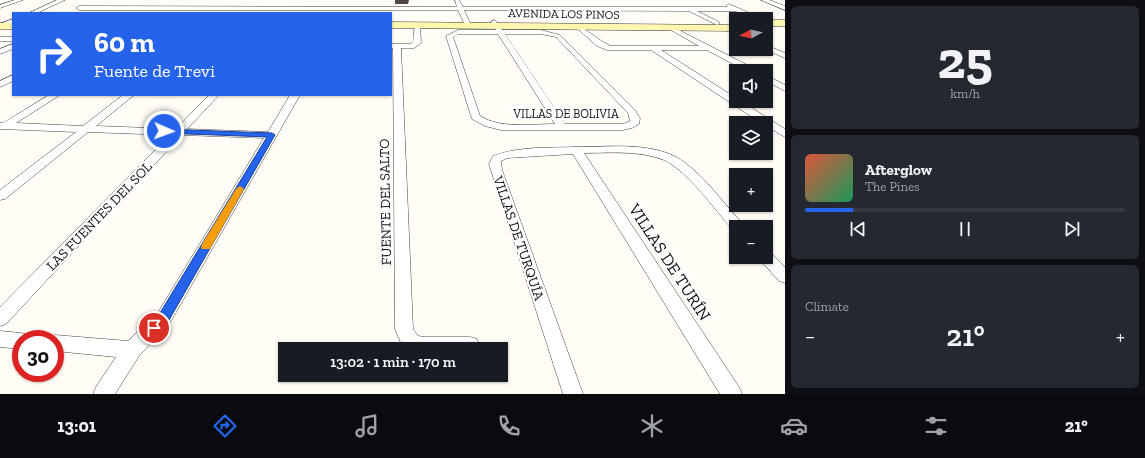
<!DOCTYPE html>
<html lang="en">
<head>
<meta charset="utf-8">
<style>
  body { margin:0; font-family:"Zilla Slab",serif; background:#242831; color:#f1f3f6; height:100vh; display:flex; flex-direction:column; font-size:15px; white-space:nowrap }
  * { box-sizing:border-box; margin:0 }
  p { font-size:13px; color:#9ea1a6 }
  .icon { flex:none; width:22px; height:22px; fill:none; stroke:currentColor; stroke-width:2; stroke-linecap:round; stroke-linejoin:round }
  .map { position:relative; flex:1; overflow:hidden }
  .side { display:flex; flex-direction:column; gap:6px; padding:6px; background:#0d0f14; width:360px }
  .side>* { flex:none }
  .banner { position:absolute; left:12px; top:12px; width:380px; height:84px; border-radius:0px; box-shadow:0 1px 3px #0004; background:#2563eb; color:#fff; overflow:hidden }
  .needle { width:26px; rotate:262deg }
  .buttons { position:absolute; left:729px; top:12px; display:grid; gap:8px }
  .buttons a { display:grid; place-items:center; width:44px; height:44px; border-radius:0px; background:#171b24; box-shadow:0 1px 3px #0004; font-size:20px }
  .speed { position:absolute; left:12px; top:330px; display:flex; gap:8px; font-size:20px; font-weight:700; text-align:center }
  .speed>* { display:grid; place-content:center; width:52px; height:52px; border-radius:50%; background:#171b24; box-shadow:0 1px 3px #0004; line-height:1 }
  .speed .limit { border:6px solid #d22; background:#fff; color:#111 }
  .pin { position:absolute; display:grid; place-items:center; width:34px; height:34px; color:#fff; margin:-17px; border:2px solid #fff; border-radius:50%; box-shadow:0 1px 4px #0007 }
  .me { position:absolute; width:44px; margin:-22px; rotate:92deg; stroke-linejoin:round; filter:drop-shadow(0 0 3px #0008) }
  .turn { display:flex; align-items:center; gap:14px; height:84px; padding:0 16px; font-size:18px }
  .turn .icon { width:52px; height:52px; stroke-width:2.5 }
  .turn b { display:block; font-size:28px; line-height:34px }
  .big { font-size:30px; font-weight:600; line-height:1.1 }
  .side .tile { flex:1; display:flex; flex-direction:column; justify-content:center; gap:6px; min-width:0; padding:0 14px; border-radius:6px; background:#242831 }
  .side .dial { align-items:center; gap:0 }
  .dial b { font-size:52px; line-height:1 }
  .song { display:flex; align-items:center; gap:12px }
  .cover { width:48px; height:48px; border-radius:6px; background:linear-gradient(135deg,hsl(10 70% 55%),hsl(150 70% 35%)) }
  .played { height:4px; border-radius:2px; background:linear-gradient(90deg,#2563eb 15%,#363941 15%) }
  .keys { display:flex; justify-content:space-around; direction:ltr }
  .heat { display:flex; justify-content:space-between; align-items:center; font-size:22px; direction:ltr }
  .trip { position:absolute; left:278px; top:342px; width:230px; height:40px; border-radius:0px; background:#171b24; box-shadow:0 1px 3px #0004; font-weight:600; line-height:40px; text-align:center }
  .tabs { display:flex; height:64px; justify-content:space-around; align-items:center; background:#090b0e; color:#9ea1a6 }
  .tabs .icon { width:28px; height:28px }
  .tabs .active { color:#2563eb }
  .tabs b { font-size:18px; color:#f1f3f6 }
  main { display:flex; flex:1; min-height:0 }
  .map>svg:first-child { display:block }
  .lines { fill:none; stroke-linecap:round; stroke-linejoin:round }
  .street-casing { stroke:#444; stroke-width:1 }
  .secondary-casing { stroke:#333; stroke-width:1 }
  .street { fill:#fff; fill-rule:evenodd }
  .secondary { fill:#fff6b0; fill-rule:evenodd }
  .wall { fill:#4d4742 }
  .route { fill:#2563eb; stroke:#184099 }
  .slow { fill:#f59e0b }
  .labels { text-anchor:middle; stroke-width:4; stroke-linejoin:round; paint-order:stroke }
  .far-street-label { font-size:12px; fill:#111; stroke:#fff }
  .street-label { font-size:14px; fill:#111; stroke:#fff }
  .near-street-label { font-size:17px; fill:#111; stroke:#fff }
</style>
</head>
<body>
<main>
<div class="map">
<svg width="785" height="394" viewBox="0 0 785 394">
  <rect width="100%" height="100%" fill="#fffdf5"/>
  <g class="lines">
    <defs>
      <path id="street" d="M15 0H23L0 8V5Z
        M57 0H65L37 13H29Z
        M455 0H459L463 7H727L726 6 729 4 763 19H755L735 11H697L719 22V24L717 25 689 11 464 10 471 25 468 27 465 25 458 10H79L76 8 79 6 457 7Z
        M761 0H769L785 6V10Z
        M13 19V23L0 28V24Z
        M494 20 496 21 502 30H541L560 35 635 110 640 118 639 124 632 128 623 130H501L485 126 472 119 446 36 458 30H496L491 22ZM459 34H498L555 124C531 124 501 129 480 116L453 37ZM505 34H541L556 37 628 113 630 121 623 124H565Z
        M415 24 420 25 421 43 414 48H401L413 329 418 336 424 337H470L477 339 479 345 477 349H408L401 343 395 329 393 48H391V44H410L413 42Z
        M580 26 603 42 611 46H699L669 29 668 28 671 26 755 69 756 71H746L707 50H661L736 98V101H741L785 129V137L766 126V123H761L651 50H607L597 46 578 29 577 28Z
        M725 26 736 31V35L723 29 722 28Z
        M0 37H13V41H0Z
        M13 44V49L0 54V49Z
        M766 45 785 53V58L764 49H766Z
        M13 75V81L0 87V81Z
        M766 75 785 85V91L766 81Z
        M49 95H60L16 123 83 126 123 95H134L96 126 176 129 209 95H219L187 129 268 132 290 95H300L171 321 139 356 115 394H93L96 387 116 357 55 351V339H48V337L55 335 128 341 159 311 264 138 182 135 6 324 0 326V307L170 135 88 132 5 199 0 200V190L76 132 0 129V123H3Z
        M576 147C608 147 647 142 676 157 701 171 723 203 743 224L745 227H736V231L733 230C715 210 688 171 664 160 639 150 609 153 584 153L739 387 742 394H720L573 154 507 158 501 161 502 170 583 394H563L489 164 493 156C519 146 549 148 576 147Z
        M766 251 771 253 785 267V283L779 281 761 261 758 257H766Z
        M0 331 21 333 28 335 29 339H21V349L0 347Z"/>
      <path id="secondary" d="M766 20H785V26H766Z
        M391 22 736 25V31L391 28Z
        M0 23H13V29H0Z"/>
    </defs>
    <use href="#street" class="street-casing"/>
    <use href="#secondary" class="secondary-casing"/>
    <use href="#street" class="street"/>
    <use href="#secondary" class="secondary"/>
  </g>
  <path class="wall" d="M395 0H409L408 4H395Z"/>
  <path class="route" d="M164 129 272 133 275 135 169 320C163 326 158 335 149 331L148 328 160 313 267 137 161 133V130Z"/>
  <path class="slow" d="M240 186 244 189 210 249H202L201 247 202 244 236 189Z"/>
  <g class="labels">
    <g class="far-street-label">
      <text transform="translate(564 14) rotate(1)" y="4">AVENIDA LOS PINOS</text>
      <text x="566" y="118">VILLAS DE BOLIVIA</text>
    </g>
    <g class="street-label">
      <text transform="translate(385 202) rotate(-91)" y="5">FUENTE DEL SALTO</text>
      <text transform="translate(99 216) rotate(-46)" y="5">LAS FUENTES DEL SOL</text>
      <text transform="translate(519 238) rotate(71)" y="5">VILLAS DE TURQUÍA</text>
    </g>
    <g class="near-street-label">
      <text transform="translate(670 262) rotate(57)" y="6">VILLAS DE TURÍN</text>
    </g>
  </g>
</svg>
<div class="buttons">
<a><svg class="needle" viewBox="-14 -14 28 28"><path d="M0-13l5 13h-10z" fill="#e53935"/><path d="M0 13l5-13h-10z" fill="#9ea1a6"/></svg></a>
<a><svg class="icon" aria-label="sound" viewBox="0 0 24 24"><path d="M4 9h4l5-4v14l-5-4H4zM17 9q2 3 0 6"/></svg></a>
<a><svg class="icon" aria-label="layers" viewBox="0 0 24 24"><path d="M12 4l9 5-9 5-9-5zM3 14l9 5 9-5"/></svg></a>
<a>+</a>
<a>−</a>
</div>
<div class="speed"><div class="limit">30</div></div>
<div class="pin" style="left:154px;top:328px;background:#d93025"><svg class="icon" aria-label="arrive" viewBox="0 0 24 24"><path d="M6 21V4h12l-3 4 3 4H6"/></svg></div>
<svg class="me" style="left:164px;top:131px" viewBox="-20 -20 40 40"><circle r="17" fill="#2563eb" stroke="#fff" stroke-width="3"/><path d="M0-11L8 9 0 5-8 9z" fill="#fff"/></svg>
<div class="trip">13:02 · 1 min · 170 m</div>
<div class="banner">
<div class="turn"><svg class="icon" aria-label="right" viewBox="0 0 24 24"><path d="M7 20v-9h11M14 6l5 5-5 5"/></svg><div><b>60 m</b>Fuente de Trevi</div></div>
</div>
</div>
<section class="side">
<div class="tile dial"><b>25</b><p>km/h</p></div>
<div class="tile">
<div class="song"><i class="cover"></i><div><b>Afterglow</b><p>The Pines</p></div></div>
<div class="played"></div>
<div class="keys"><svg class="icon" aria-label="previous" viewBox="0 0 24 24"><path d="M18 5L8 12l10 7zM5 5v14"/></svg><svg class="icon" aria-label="pause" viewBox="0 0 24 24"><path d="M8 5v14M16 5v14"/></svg><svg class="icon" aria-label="next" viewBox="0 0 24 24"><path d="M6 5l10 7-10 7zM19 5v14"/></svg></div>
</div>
<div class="tile"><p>Climate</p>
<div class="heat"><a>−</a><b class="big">21°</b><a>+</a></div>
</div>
</section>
</main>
<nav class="tabs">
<b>13:01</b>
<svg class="icon active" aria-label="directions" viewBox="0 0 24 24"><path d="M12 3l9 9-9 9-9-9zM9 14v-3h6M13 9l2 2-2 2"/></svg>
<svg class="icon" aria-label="music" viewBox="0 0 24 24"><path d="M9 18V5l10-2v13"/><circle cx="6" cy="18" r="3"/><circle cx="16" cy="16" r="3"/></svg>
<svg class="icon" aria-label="phone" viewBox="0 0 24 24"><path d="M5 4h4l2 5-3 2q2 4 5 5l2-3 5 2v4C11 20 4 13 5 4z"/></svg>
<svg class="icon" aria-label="climate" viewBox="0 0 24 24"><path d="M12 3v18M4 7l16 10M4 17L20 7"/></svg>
<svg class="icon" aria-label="car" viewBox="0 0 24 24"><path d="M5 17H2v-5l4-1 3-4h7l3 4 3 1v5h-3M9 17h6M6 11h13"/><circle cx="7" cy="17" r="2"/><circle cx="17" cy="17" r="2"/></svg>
<svg class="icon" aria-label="filters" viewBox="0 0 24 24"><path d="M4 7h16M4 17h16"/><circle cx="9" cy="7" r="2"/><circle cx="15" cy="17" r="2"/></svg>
<b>21°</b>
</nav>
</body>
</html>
